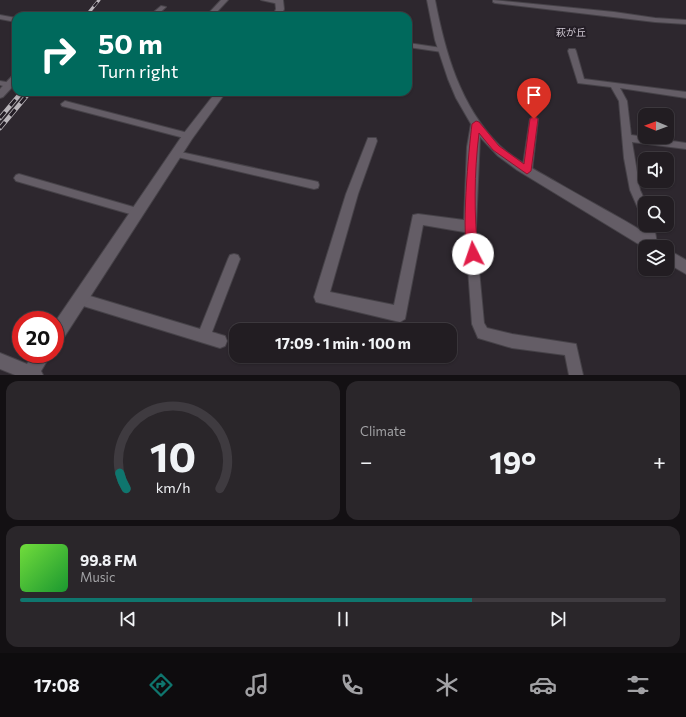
<!DOCTYPE html>
<html lang="en">
<head>
<meta charset="utf-8">
<style>
  body { margin:0; font-family:Commissioner,"Noto Sans JP",sans-serif; background:#2a262a; color:#f1f3f6; height:100vh; display:flex; flex-direction:column; font-size:15px; white-space:nowrap }
  * { box-sizing:border-box; margin:0 }
  p { font-size:13px; color:#a2a2a5 }
  .icon { flex:none; width:22px; height:22px; fill:none; stroke:currentColor; stroke-width:2; stroke-linecap:round; stroke-linejoin:round }
  .map { position:relative; height:375px; overflow:hidden }
  .side { display:flex; flex-direction:column; gap:6px; padding:6px; background:#131013; flex:1 }
  .side>* { flex:none }
  .guide { position:absolute; left:12px; top:12px; width:400px; height:84px; border-radius:12px; box-shadow:0 1px 3px #0004,0 0 0 1px #3f3b40; background:#00695c; color:#fff; overflow:hidden }
  .needle { width:26px; rotate:271deg }
  .fabs { position:absolute; left:638px; top:108px; display:grid; gap:8px }
  .fabs a { display:grid; place-items:center; width:36px; height:36px; border-radius:8px; background:#221d22; box-shadow:0 1px 3px #0004,0 0 0 1px #3f3b40; font-size:20px }
  .speed { position:absolute; left:12px; top:311px; display:flex; gap:8px; font-size:20px; font-weight:700; text-align:center }
  .speed>* { display:grid; place-content:center; width:52px; height:52px; border-radius:50%; background:#221d22; box-shadow:0 1px 3px #0004,0 0 0 1px #3f3b40; line-height:1 }
  .speed .limit { border:6px solid #d22; background:#fff; color:#111 }
  .pin { position:absolute; display:grid; place-items:center; width:34px; height:34px; color:#fff; margin:-41px -17px; border-radius:50% 50% 50% 0; rotate:-45deg; box-shadow:0 0 4px #0007 }
  .pin .icon { rotate:45deg }
  .me { position:absolute; width:44px; margin:-22px; rotate:356deg; stroke-linejoin:round; filter:drop-shadow(0 0 3px #0008) }
  .turn { display:flex; align-items:center; gap:14px; height:84px; padding:0 20px; font-size:18px }
  .turn .icon { width:52px; height:52px; stroke-width:2.5 }
  .turn b { display:block; font-size:28px; line-height:34px }
  .big { font-size:30px; font-weight:700; line-height:1.1 }
  .side .tile { flex:1; display:flex; flex-direction:column; justify-content:center; gap:6px; min-width:0; padding:0 14px; border-radius:12px; background:#2a262a }
  .side .dial { align-items:center; gap:0 }
  .dial svg { height:104px; overflow:visible; fill:none; stroke:#3f3b40; stroke-width:7; stroke-linecap:round; text-anchor:middle }
  .dial text { fill:#f1f3f6; stroke:none }
  .song { display:flex; align-items:center; gap:12px }
  .cover { width:48px; height:48px; border-radius:6px; background:linear-gradient(135deg,hsl(100 70% 55%),hsl(130 70% 35%)) }
  .played { height:4px; border-radius:2px; background:linear-gradient(90deg,#0f766e 70%,#3f3b40 70%) }
  .keys { display:flex; justify-content:space-around; direction:ltr }
  .heat { display:flex; justify-content:space-between; align-items:center; font-size:22px; direction:ltr }
  .side .tiles { flex:1; display:grid; gap:6px; grid-template-columns:1fr 1fr }
  .tile:last-child { grid-column:span 2 }
  .trip { position:absolute; left:229px; top:323px; width:228px; height:40px; border-radius:12px; background:#221d22; box-shadow:0 1px 3px #0004,0 0 0 1px #3f3b40; font-weight:700; line-height:40px; text-align:center }
  .tabs { display:flex; height:64px; justify-content:space-around; align-items:center; background:#0e0c0e; color:#a2a2a5 }
  .tabs .icon { width:28px; height:28px }
  .tabs .active { color:#0f766e }
  .tabs b { font-size:18px; color:#f1f3f6 }
  .map>svg:first-child { display:block }
  .lines { fill:none; stroke-linecap:round; stroke-linejoin:round }
  .lane-casing { stroke:#464248; stroke-width:2 }
  .street-casing { stroke:#464248; stroke-width:2 }
  .lane { fill:#645d66; fill-rule:evenodd }
  .street { fill:#645d66; fill-rule:evenodd }
  .rail-far1-casing { stroke:#b9b5ba; stroke-width:3 }
  .rail-casing { stroke:#b9b5ba; stroke-width:4.5 }
  .rail-far1 { stroke:#231d25; stroke-width:2; stroke-dasharray:6; stroke-linecap:butt }
  .rail { stroke:#231d25; stroke-width:3; stroke-dasharray:8; stroke-linecap:butt }
  .route { fill:#e11d48; stroke:#92132f }
  .labels { text-anchor:middle; stroke-width:4; stroke-linejoin:round; paint-order:stroke }
  .far-neighbourhood-label { font-size:10px; fill:#d1cad4; stroke:#231d25 }
</style>
</head>
<body>
<div class="map">
<svg width="686" height="375" viewBox="0 0 686 375">
  <rect width="100%" height="100%" fill="#2d272e"/>
  <g class="lines">
    <defs>
      <path id="lane" d="M221 0H228L213 16H206Z
        M261 0H278L282 2 279 4Z
        M493 0 614 12 655 18 686 20V24L655 22 495 3 493 2Z
        M161 6 166 7 156 16H149Z
        M408 43 442 48 446 50 442 52 408 47Z
        M569 49H575L576 51 584 79 686 92V98L620 88 627 101 631 135 686 143V149L632 142 640 190 646 203 645 216 641 215 630 190 624 158 619 101 611 87 578 83 568 51Z
        M0 81 12 83 13 85 9 88 0 85Z
        M65 101 188 133 192 136 188 139 62 106 61 104Z
        M534 116 538 119 532 171 530 174H524L522 171 530 119Z
        M176 151 314 181 318 182 319 185 318 188 314 189 173 156 171 154Z
        M19 174 137 208 141 209 142 212 141 215 137 216 16 181 14 178 16 175Z
        M470 222 474 224 475 227 484 323 487 328 512 334 576 344 583 375H569L565 355 512 348 478 338 472 324 465 227 466 224Z
        M645 222V225H654L657 244 655 247H647L644 225Z
        M234 254 238 255 240 259 212 332 225 336 227 341 225 346 220 348 80 305 76 303 74 299 76 295 80 293 200 329 228 259 230 255Z"/>
      <path id="street" d="M275 0H283L284 9 281 16H273L276 9Z
        M427 0H435C445 52 460 106 499 145 516 161 538 171 558 183 587 200 618 216 647 234L660 243 662 247 645 248 517 170 498 156 480 137 476 227 475 231 470 233 423 225 405 319 400 322 316 302 314 297 346 194 368 138H376L377 141 358 194 330 292 394 305 413 215 418 214 464 220 467 147 471 124 456 98 448 79 435 40Z
        M0 15 16 18V22L0 19Z
        M16 74V83L3 97 0 98V89L13 75Z
        M216 92H226L192 139 61 342 55 344V322L184 133Z
        M667 249 686 260V274L667 263Z
        M0 353 27 364 33 354H51L41 371 43 375H15L0 369Z"/>
    </defs>
    <use href="#lane" class="lane-casing"/>
    <use href="#street" class="street-casing"/>
    <use href="#lane" class="lane"/>
    <use href="#street" class="street"/>
    <defs>
      <path id="rail-far1" d="M86 16 99 0
        M20 94 22 92
        M28 94 30 92"/>
      <path id="rail" d="M0 118 21 93
        M0 128 29 93"/>
    </defs>
    <use href="#rail-far1" class="rail-far1-casing"/>
    <use href="#rail" class="rail-casing"/>
    <use href="#rail-far1" class="rail-far1"/>
    <use href="#rail" class="rail"/>
  </g>
  <path class="route" d="M534 116 538 119 531 171 527 174 493 150 479 133C474 173 474 215 478 254L476 258 473 259 469 258C460 238 469 148 472 124L476 121 479 122 499 146 524 164 530 119Z"/>
  <g class="labels">
    <g class="far-neighbourhood-label">
      <text x="571" y="36">萩が丘</text>
    </g>
  </g>
</svg>
<div class="fabs">
<a><svg class="needle" viewBox="-14 -14 28 28"><path d="M0-13l5 13h-10z" fill="#e53935"/><path d="M0 13l5-13h-10z" fill="#a2a2a5"/></svg></a>
<a><svg class="icon" aria-label="sound" viewBox="0 0 24 24"><path d="M4 9h4l5-4v14l-5-4H4zM17 9q2 3 0 6"/></svg></a>
<a><svg class="icon" aria-label="search" viewBox="0 0 24 24"><circle cx="10" cy="10" r="6"/><path d="M15 15l6 6"/></svg></a>
<a><svg class="icon" aria-label="layers" viewBox="0 0 24 24"><path d="M12 4l9 5-9 5-9-5zM3 14l9 5 9-5"/></svg></a>
</div>
<div class="speed"><div class="limit">20</div></div>
<div class="pin" style="left:534px;top:119px;background:#d93025"><svg class="icon" aria-label="arrive" viewBox="0 0 24 24"><path d="M6 21V4h12l-3 4 3 4H6"/></svg></div>
<svg class="me" style="left:473px;top:254px" viewBox="-20 -20 40 40"><circle r="19" fill="#fff"/><path d="M0-13L10 11 0 6-10 11z" fill="#e11d48"/></svg>
<div class="trip">17:09 · 1 min · 100 m</div>
<div class="guide">
<div class="turn"><svg class="icon" aria-label="right" viewBox="0 0 24 24"><path d="M7 20v-9h11M14 6l5 5-5 5"/></svg><div><b>50 m</b>Turn right</div></div>
</div>
</div>
<section class="side">
<div class="tiles">
<div class="tile dial"><svg viewBox="0 0 100 80">
<path d="M14 69A42 42 0 1 1 86 69"/>
<path d="M14 69A42 42 0 0 1 9 57" stroke="#0f766e"/>
<text x="50" y="56" font-size="32" font-weight="700">10</text>
<text x="50" y="72" font-size="11">km/h</text>
</svg></div>
<div class="tile"><p>Climate</p>
<div class="heat"><a>−</a><b class="big">19°</b><a>+</a></div>
</div>
<div class="tile">
<div class="song"><i class="cover"></i><div><b>99.8 FM</b><p>Music</p></div></div>
<div class="played"></div>
<div class="keys"><svg class="icon" aria-label="previous" viewBox="0 0 24 24"><path d="M18 5L8 12l10 7zM5 5v14"/></svg><svg class="icon" aria-label="pause" viewBox="0 0 24 24"><path d="M8 5v14M16 5v14"/></svg><svg class="icon" aria-label="next" viewBox="0 0 24 24"><path d="M6 5l10 7-10 7zM19 5v14"/></svg></div>
</div>
</div>
</section>
<nav class="tabs">
<b>17:08</b>
<svg class="icon active" aria-label="directions" viewBox="0 0 24 24"><path d="M12 3l9 9-9 9-9-9zM9 14v-3h6M13 9l2 2-2 2"/></svg>
<svg class="icon" aria-label="music" viewBox="0 0 24 24"><path d="M9 18V5l10-2v13"/><circle cx="6" cy="18" r="3"/><circle cx="16" cy="16" r="3"/></svg>
<svg class="icon" aria-label="phone" viewBox="0 0 24 24"><path d="M5 4h4l2 5-3 2q2 4 5 5l2-3 5 2v4C11 20 4 13 5 4z"/></svg>
<svg class="icon" aria-label="climate" viewBox="0 0 24 24"><path d="M12 3v18M4 7l16 10M4 17L20 7"/></svg>
<svg class="icon" aria-label="car" viewBox="0 0 24 24"><path d="M5 17H2v-5l4-1 3-4h7l3 4 3 1v5h-3M9 17h6M6 11h13"/><circle cx="7" cy="17" r="2"/><circle cx="17" cy="17" r="2"/></svg>
<svg class="icon" aria-label="filters" viewBox="0 0 24 24"><path d="M4 7h16M4 17h16"/><circle cx="9" cy="7" r="2"/><circle cx="15" cy="17" r="2"/></svg>
</nav>
</body>
</html>
